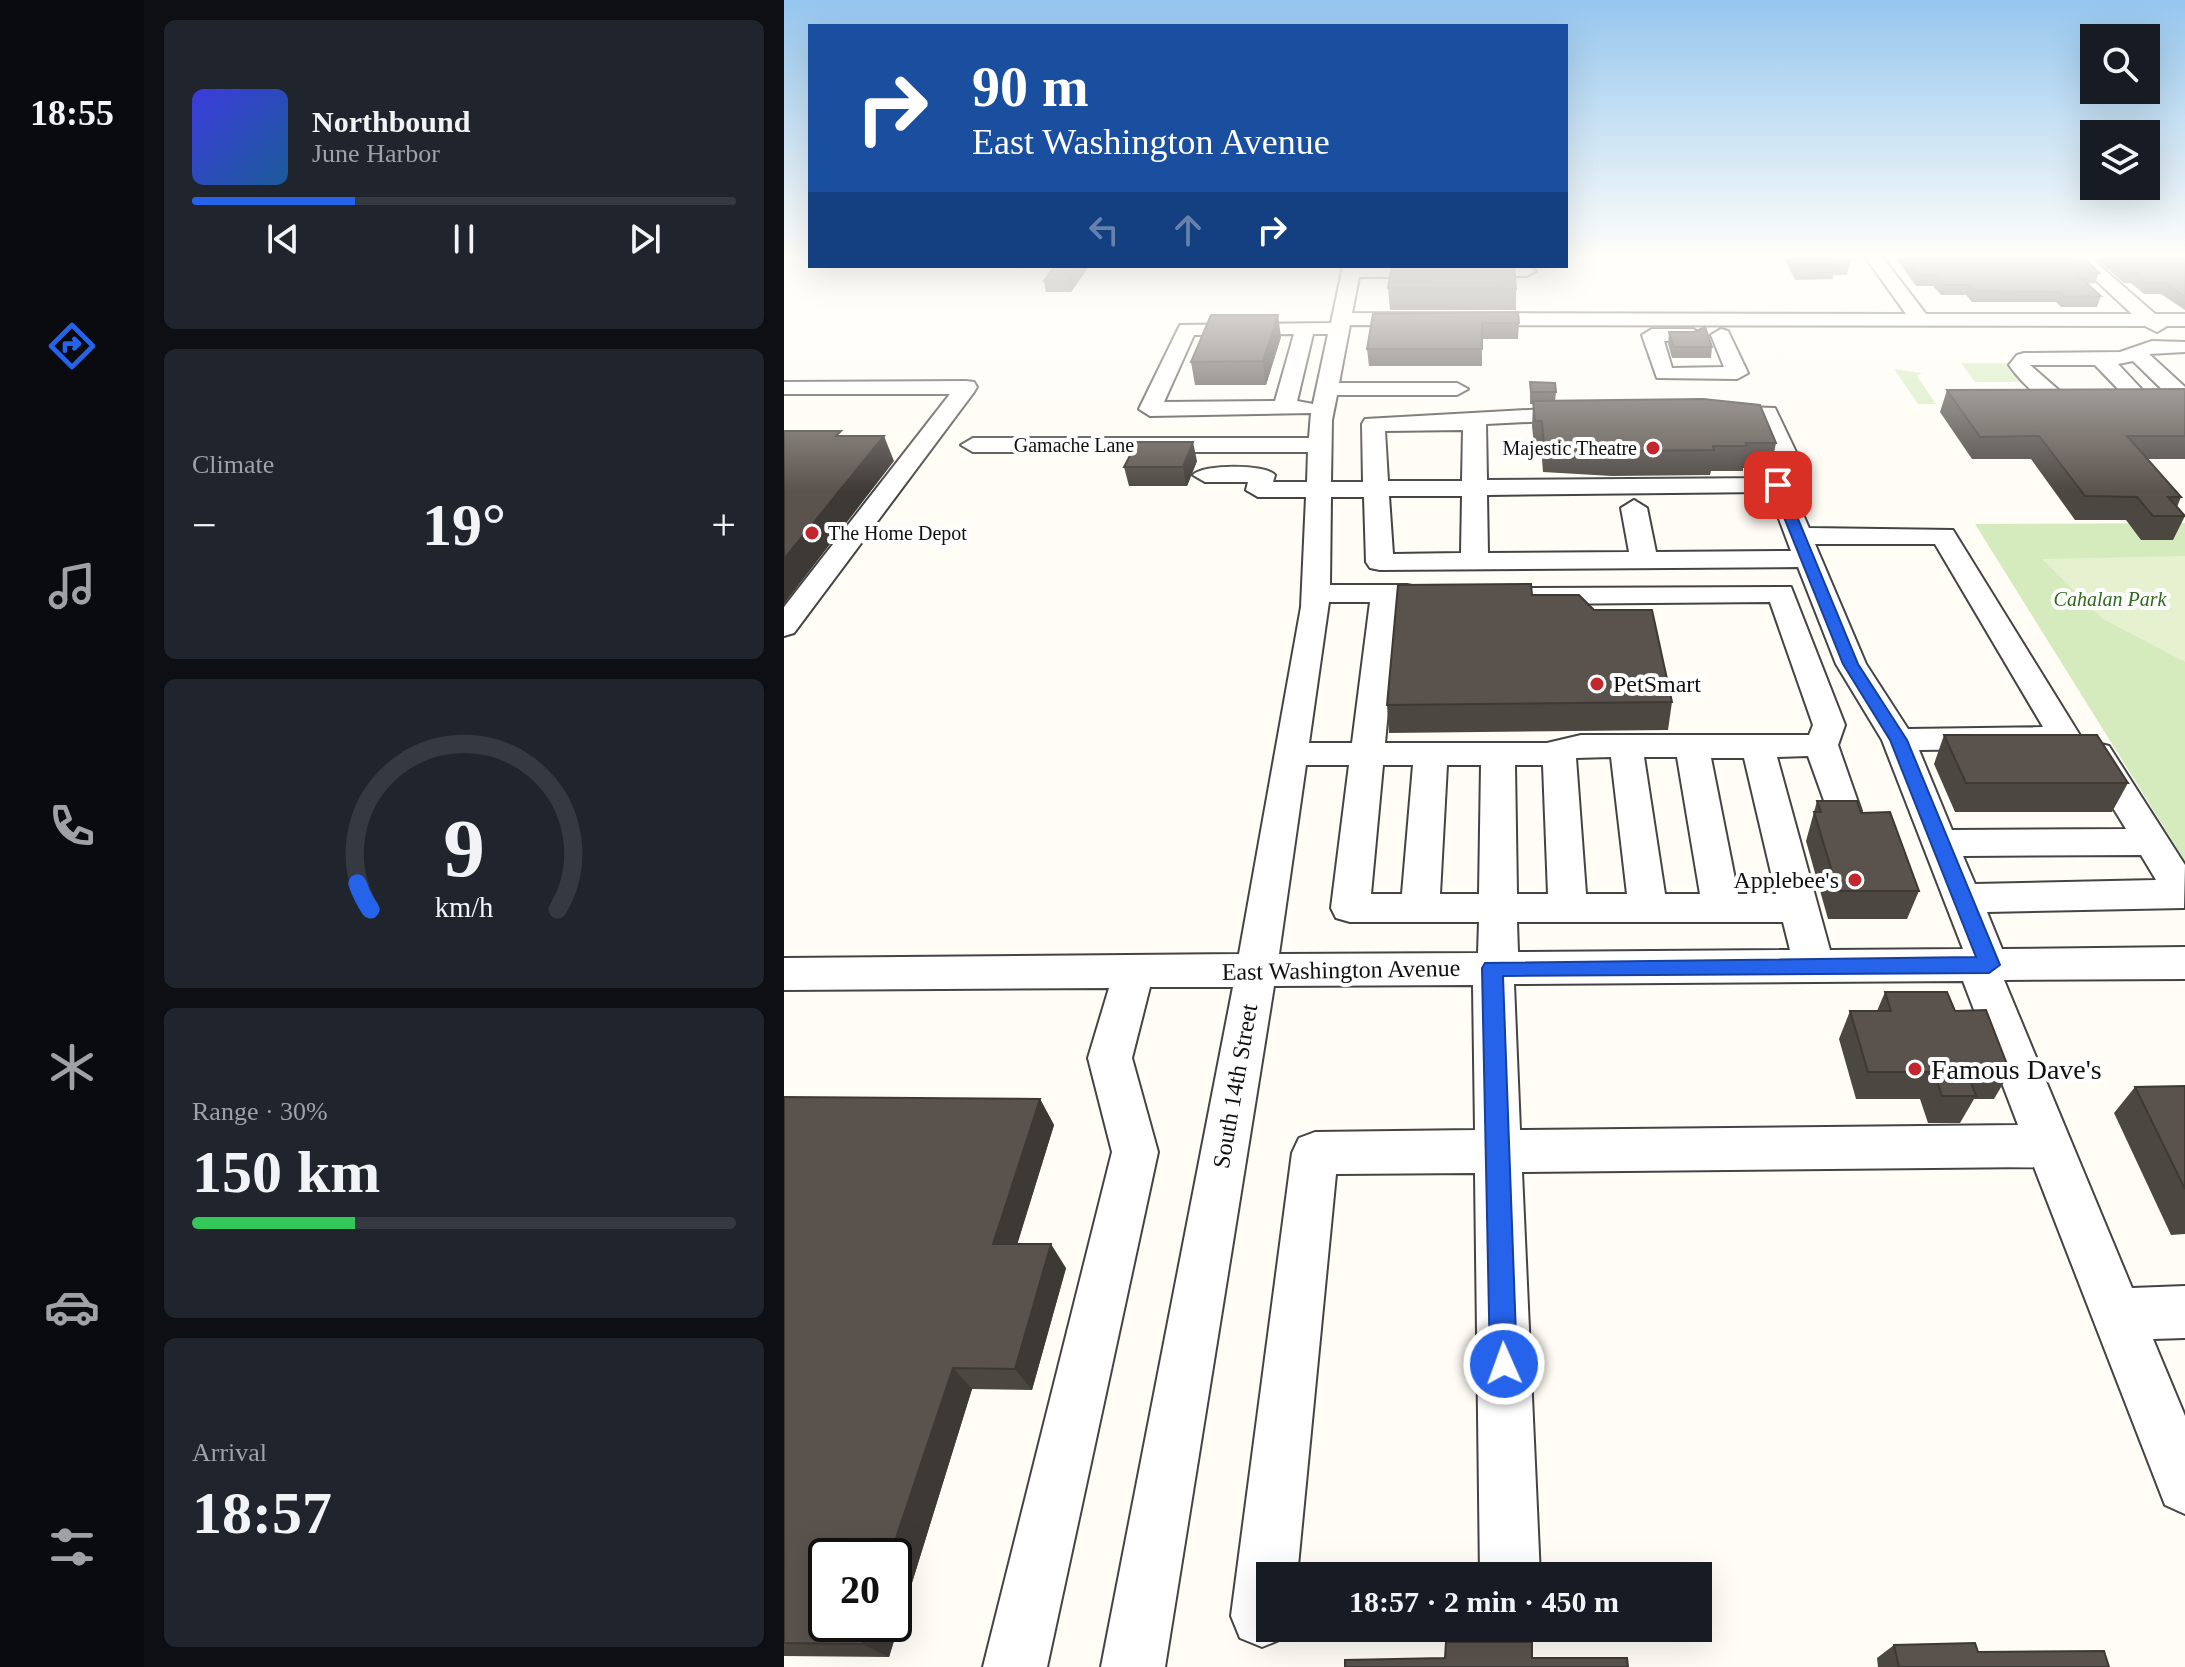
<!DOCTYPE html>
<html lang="en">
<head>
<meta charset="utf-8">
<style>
  body { margin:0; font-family:Georgia,serif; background:#20242c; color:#f1f3f6; height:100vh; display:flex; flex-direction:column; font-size:30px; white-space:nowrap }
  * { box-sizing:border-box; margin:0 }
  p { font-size:26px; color:#9ea1a6 }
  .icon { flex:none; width:44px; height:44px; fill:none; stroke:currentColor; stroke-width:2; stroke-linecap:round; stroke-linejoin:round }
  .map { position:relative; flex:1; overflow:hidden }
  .side { display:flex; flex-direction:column; gap:20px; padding:20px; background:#0d0f14; width:640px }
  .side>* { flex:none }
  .hud { position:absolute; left:24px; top:24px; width:760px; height:244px; border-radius:0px; box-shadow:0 8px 32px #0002; background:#1a4fa0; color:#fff; overflow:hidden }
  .tools { position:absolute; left:1296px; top:24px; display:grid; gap:16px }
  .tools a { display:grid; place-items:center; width:80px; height:80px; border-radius:0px; background:#171b24; box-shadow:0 8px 32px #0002; font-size:40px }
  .speed { position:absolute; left:24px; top:1538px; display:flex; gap:16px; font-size:40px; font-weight:700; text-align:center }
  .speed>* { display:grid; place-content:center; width:104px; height:104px; border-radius:50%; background:#171b24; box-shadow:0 8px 32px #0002; line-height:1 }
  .speed .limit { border:4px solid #111; border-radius:12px; background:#fff; color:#111 }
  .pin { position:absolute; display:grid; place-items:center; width:68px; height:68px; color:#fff; margin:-34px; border-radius:16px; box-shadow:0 4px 12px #0006 }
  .me { position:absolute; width:88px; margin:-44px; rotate:358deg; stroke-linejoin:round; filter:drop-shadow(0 0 6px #0008) }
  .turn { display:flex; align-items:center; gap:28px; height:168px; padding:0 32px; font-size:36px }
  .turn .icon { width:104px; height:104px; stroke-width:2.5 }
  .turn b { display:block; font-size:56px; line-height:68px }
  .lanes { display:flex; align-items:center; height:76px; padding:0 32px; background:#0003; justify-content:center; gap:40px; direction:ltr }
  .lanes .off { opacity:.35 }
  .big { font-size:60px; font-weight:700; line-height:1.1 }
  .side .widget { flex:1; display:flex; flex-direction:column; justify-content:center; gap:12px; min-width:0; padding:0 28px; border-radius:12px; background:#20242c }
  .side .dial { align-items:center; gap:0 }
  .dial svg { height:208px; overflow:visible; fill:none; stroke:#363941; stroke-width:7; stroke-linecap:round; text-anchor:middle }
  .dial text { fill:#f1f3f6; stroke:none }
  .song { display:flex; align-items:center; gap:24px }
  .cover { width:96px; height:96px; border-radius:12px; background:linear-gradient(135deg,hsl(240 70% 55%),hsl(210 70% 35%)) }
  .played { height:8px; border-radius:4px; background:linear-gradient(90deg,#2563eb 30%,#363941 30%) }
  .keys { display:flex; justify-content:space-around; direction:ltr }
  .heat { display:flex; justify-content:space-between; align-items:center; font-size:44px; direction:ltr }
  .charge { height:12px; border-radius:6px; background:linear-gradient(90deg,#34c759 30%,#363941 0) }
  .trip { position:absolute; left:472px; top:1562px; width:456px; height:80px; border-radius:0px; background:#171b24; box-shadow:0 8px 32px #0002; font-weight:700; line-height:80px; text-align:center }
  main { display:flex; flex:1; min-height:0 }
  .menu { display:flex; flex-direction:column; width:144px; justify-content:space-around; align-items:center; background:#090b0e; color:#9ea1a6 }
  .menu .icon { width:56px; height:56px }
  .menu .selected { color:#2563eb }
  .menu b { font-size:36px; color:#f1f3f6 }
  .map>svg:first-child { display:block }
  .green { fill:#d5ebbd }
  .pitch { fill:#e6f2cf }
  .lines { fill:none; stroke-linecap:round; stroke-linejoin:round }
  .minor-casing { stroke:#444; stroke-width:4 }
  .minor { fill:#fff; fill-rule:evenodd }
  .wall { fill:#4d4742 }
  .shaded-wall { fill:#3f3936 }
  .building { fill:#5a524d; stroke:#3f3936; stroke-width:2 }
  .route { fill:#2563eb; stroke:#184099; stroke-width:2 }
  .poi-dot { fill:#c4262e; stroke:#fff; stroke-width:3 }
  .labels { text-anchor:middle; stroke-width:8; stroke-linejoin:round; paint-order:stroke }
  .far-street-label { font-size:20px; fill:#111; stroke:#fff }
  .far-poi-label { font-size:20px; fill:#111; stroke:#fff; text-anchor:end }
  .far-park-label { font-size:20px; font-style:italic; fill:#2f6b1f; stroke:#fff }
  .poi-label { font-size:24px; fill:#111; stroke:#fff; text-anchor:start }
  .street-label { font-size:24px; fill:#111; stroke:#fff }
  .near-poi-label { font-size:28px; fill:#111; stroke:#fff; text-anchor:start }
</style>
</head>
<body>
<main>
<nav class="menu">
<b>18:55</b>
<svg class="icon selected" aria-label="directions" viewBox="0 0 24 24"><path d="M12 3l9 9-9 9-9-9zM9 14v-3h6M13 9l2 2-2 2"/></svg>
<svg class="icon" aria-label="music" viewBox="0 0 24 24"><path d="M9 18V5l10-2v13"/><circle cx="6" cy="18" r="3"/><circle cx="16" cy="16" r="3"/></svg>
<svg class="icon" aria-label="phone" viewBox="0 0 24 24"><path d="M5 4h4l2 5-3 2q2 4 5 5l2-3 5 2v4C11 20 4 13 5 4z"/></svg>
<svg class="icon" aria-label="climate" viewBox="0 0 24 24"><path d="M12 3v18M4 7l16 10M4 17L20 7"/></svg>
<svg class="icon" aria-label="car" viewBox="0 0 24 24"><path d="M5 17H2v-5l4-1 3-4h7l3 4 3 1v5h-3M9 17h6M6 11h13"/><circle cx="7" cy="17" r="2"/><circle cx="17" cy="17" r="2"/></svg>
<svg class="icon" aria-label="filters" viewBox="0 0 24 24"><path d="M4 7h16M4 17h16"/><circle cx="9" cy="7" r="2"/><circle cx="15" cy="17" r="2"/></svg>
</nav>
<section class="side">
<div class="widget">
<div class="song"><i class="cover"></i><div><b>Northbound</b><p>June Harbor</p></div></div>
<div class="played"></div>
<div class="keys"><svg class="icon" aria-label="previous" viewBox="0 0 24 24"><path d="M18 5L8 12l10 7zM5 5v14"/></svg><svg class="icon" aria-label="pause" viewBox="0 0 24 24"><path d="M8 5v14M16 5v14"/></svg><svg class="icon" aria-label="next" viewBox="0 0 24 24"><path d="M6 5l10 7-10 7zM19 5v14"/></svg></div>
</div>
<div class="widget"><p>Climate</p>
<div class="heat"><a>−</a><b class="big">19°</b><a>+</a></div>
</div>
<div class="widget dial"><svg viewBox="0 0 100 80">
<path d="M14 69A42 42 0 1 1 86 69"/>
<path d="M14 69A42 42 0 0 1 9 59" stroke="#2563eb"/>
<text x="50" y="56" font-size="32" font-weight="700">9</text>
<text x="50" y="72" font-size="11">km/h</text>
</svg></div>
<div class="widget"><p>Range · 30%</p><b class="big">150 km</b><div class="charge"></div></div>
<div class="widget"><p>Arrival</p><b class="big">18:57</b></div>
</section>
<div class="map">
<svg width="1401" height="1667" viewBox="0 0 1401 1667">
  <rect width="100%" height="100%" fill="#fffdf5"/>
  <path class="green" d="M1177 363H1224L1239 382H1191Z
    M1110 369 1138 373 1133 376 1152 404H1134Z
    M1401 523V861L1191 524Z"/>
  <path class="pitch" d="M1401 556V662L1319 619 1258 559Z"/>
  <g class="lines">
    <defs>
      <path id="minor" d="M1082 258H1099L1142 314H1348L1288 258H1307L1371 314H1401V326H1383L1373 332 1361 326 566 325 555 383H673L684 389 673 395H553L548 420 547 482H579L578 424 581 419 798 407 806 409 809 414 806 419 702 424 703 480 989 478 998 473 975 420H929L918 413 929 406 991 408 1023 475 1007 487 1025 528 1169 530 1297 737 1293 745 1281 748 1135 750 1168 830 1342 829 1296 754 1301 746 1313 743 1325 746 1401 865 1400 908 1203 912 1218 949 1401 947V979L1220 980 1348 1288 1401 1286V1338L1369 1339 1401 1416V1514L1381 1505 1250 1167 738 1172 756 1576H696L691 1173 552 1174 513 1576H486V1628H504L500 1638 478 1647 456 1638 447 1616 508 1153 515 1138 531 1132 691 1130 689 985 490 986 381 1667H317L449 987H366L348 1058 374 1152 263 1667H199L328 1152 304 1058 325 988 0 990V958L455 954 517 607 522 497H474L462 490 464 482H421L409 475C418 464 482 464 491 475L489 482H523L524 452H189L177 445 189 438H525L527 413 366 416 355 409 396 325 547 323 559 266H744L752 271 743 276 575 277 568 313 1122 314ZM510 334 491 401 380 402 410 335ZM529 334H544L529 404 513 401ZM679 430 678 481H604L601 431ZM985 492 1007 551 872 552 863 508 850 500 837 508 845 552 704 553 703 495ZM605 496H678L677 553 609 554ZM547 497H580L582 562 586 568 596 570 1014 567 1052 664 1098 740 1179 949 1046 950 993 757 1024 756 1047 820 1059 823 1071 820 1077 811 1054 745 1061 725 1007 587 749 588 739 590 735 596 739 602 749 604 986 602 1029 725 1025 735H797L763 743H601L614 602 633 599 637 593 633 587 623 585H546ZM1031 544H1151L1259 727 1124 729 1082 664ZM545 602H586L568 743H525ZM827 757 843 894H802L792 758ZM860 757H893L916 894H881ZM927 758H960L992 894H954ZM522 765H565L547 908 552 918 566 922H695L694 953 495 954ZM599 765H629L618 894H587ZM663 765H697L695 894H656ZM731 765H759L764 894H733ZM1357 855 1372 880 1191 884 1179 856ZM733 922H999L1006 950 734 952ZM1179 981 1234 1125 736 1130 730 984Z
        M868 329H909L919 335 909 341H880L888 368 940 367 927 335 937 329 944 331 964 373 953 379 873 378 858 335Z
        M1368 341 1401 342V352L1365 354 1401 387V406L1393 404 1349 361 1334 364 1363 395 1358 403 1350 405C1290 406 1264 419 1225 365L1233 355 1240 353 1336 352ZM1246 365H1311L1337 392 1278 393Z
        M182 381 190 382 193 387 190 392 10 633 0 636V607L166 394H0V382Z"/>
    </defs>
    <use href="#minor" class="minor-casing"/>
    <use href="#minor" class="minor"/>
  </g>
  <path class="wall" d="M1000 258H1065L1066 261 1063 275H1049V279L1011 280Z
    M1112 258H1300L1315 273 1311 283 1303 284 1317 296 1313 307H1277L1272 302H1188L1182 295H1157L1149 286H1132Z
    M1311 258H1401V310L1377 294H1360L1347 283H1340Z
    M305 266 287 292H262L260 281Z
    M604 288 732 289V310H606Z
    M589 314 735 323 734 339H698V366H585L583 349Z
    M885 332 928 347 927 358H888L884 344Z
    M497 337 482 385H411L407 362Z
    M746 382 772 392 771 401 992 443 987 468H959V471H927L926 475 828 476 759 472 757 446H750L748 426 749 404H746Z
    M1401 389V459H1363L1397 497 1393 507 1401 516 1389 540H1357L1342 520H1291L1247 459H1188L1156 412 1163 390Z
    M413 461 403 486H345L340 467Z
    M748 595 888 702 884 730 605 733 603 705Z
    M1160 735 1344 783 1328 812H1171L1150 764Z
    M1033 801 1077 813 1135 891 1123 919H1044L1022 841Z
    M1101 992 1171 1011 1226 1072 1210 1099H1190L1176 1123H1144L1136 1099H1072L1055 1039 1066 1011H1093Z
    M1401 1086V1234L1387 1235 1330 1113 1351 1087Z
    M0 1097 256 1099 270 1125 233 1244 282 1268 248 1390 188 1389 105 1657 0 1656Z
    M1110 1645 1194 1652 1325 1667H1094L1093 1658Z"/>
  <path class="shaded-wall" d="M295 266H305L287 292 284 281Z
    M494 315 497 337 482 385 479 361Z
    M100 436 110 461 0 604V559Z
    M409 442 413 461 403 486 399 467Z
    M256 1099 270 1125 226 1268 209 1244Z
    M267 1244 282 1268 248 1390 231 1369Z
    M169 1368 188 1389 105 1657 78 1644 84 1624H110V1556H106Z"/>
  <path class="building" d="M1009 258H1065L1066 261H1049L1052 265H1013Z
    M1122 258H1300L1315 273H1291L1317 296 1281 297 1275 292 1191 291 1185 285H1160L1152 275H1135Z
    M1327 258H1401V297L1381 283H1364L1351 273H1344Z
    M271 266H295L284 281H260Z
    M608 266H730L732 289 604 288Z
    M734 312 735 323H698V349H583L589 314Z
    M427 315H494L479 361 407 362Z
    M921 327 928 347H890L885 332H910Z
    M746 382 771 383 772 392H747Z
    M1401 389V436H1343L1397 497H1384L1401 516H1369L1353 497 1301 496 1255 436 1196 437 1163 390Z
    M919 399 976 405 992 443H962L963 446H929L930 450 831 451 760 447 758 421H751L749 401Z
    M0 431H57L52 436H100L0 559Z
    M353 442H409L399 467H340Z
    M747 584 748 595H795L810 610H868L888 702 603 705 614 585Z
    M1160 735H1313L1344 783H1182Z
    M1033 801H1073L1077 813 1106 812 1135 891H1054L1030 812H1037Z
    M1101 992H1163L1171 1011 1202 1010 1226 1072H1183L1192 1096H1158L1150 1072H1084L1066 1011H1107Z
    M1401 1086V1189L1351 1087Z
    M0 1097 256 1099 209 1244H267L231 1369 169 1368 106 1556H42V1624H84L78 1644 0 1643Z
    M662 1642H748V1658H843L844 1667H561V1660L661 1658Z
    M1191 1643 1194 1652 1320 1651 1325 1667H1115L1110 1645Z"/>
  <linearGradient id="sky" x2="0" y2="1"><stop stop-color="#95c6ee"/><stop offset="0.52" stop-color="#fffefa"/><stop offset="1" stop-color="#fffefa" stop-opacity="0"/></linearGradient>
  <rect width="1401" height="492" fill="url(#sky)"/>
  <path class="route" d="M994 481 1000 485 1074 664 1123 740 1216 965 1205 973 719 976 733 1364 729 1373 720 1377 710 1373 706 1364 698 968 701 963 1192 957 1106 740 1059 664 987 485Z"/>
  <g class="poi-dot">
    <circle cx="869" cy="448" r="8"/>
    <circle cx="28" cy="533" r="8"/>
    <circle cx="813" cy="684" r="8"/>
    <circle cx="1071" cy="880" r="8"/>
    <circle cx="1131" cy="1069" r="8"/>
  </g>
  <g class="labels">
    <g class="far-street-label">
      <text x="290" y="452">Gamache Lane</text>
    </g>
    <g class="far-poi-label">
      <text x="853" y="455">Majestic Theatre</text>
      <text x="44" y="540" text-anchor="start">The Home Depot</text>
    </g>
    <g class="far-park-label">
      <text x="1326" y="606">Cahalan Park</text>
    </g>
    <g class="poi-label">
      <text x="829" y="692">PetSmart</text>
      <text x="1055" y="888" text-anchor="end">Applebee's</text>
    </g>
    <g class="street-label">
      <text transform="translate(557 970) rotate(-1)" y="8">East Washington Avenue</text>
      <text transform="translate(451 1086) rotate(-80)" y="8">South 14th Street</text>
    </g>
    <g class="near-poi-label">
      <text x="1147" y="1079">Famous Dave's</text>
    </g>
  </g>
</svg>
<div class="tools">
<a><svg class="icon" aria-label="search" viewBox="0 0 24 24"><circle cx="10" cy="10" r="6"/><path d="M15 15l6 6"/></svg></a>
<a><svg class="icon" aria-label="layers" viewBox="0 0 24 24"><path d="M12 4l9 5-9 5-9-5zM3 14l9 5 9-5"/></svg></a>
</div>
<div class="speed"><div class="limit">20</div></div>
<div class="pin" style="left:994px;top:485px;background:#d93025"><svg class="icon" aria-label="arrive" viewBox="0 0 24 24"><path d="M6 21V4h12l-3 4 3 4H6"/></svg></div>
<svg class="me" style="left:720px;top:1364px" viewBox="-20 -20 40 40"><circle r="17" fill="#2563eb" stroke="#fff" stroke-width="3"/><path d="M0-11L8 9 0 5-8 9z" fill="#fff"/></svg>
<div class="trip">18:57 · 2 min · 450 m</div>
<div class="hud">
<div class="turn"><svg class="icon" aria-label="right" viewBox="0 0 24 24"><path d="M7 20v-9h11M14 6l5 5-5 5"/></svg><div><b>90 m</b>East Washington Avenue</div></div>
<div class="lanes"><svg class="icon off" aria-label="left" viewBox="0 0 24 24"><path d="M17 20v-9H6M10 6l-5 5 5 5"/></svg><svg class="icon off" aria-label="ahead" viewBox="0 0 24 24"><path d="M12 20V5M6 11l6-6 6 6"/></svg><svg class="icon" aria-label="right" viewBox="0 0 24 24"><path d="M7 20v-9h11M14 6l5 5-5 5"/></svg></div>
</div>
</div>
</main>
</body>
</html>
